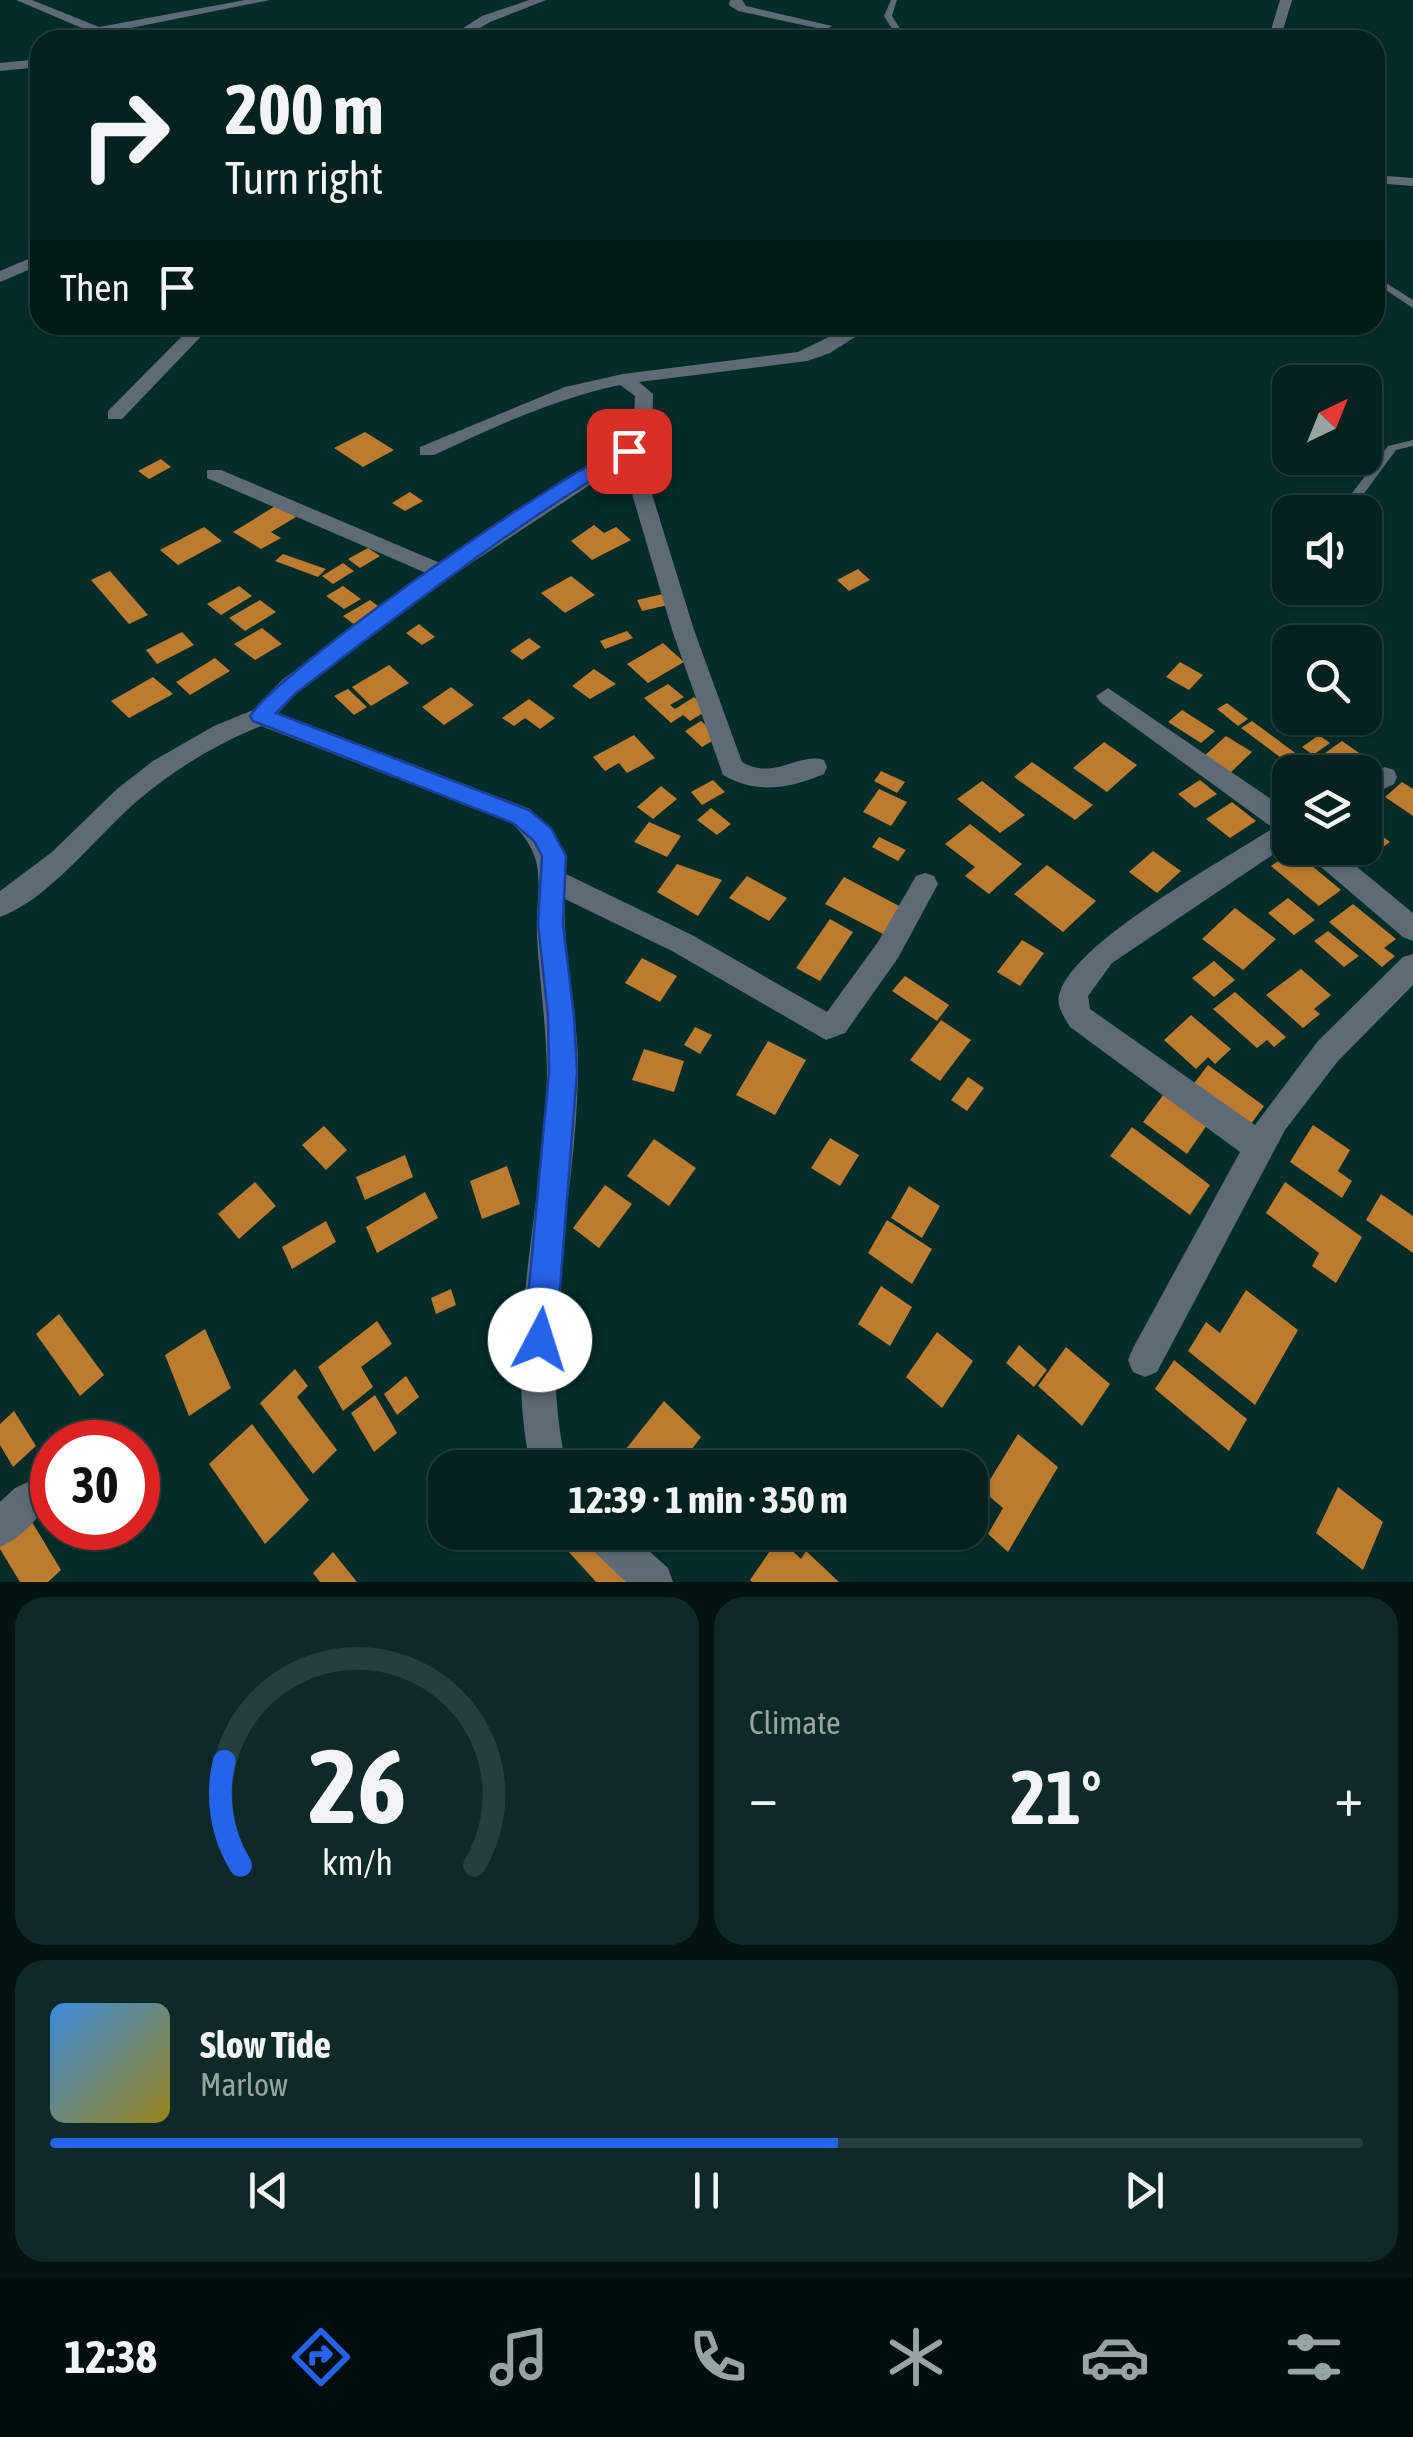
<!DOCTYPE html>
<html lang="en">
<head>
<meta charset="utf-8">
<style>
  body { margin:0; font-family:"Asap Condensed",sans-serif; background:#0d2a28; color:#f1f3f6; height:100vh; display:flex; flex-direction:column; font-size:38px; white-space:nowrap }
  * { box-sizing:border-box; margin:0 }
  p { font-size:32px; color:#97a4a4 }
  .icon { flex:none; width:55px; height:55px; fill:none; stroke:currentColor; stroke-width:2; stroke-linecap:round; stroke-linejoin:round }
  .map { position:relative; height:1582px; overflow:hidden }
  .details { display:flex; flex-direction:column; gap:15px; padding:15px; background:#021311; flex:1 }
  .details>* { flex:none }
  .top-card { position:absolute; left:30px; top:30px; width:1355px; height:305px; border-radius:30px; box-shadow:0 2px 8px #0004,0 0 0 2px #243f3d; background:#03221f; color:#f1f3f6; overflow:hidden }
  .needle { width:65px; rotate:43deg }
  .buttons { position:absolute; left:1272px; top:365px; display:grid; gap:20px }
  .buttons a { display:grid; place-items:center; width:110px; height:110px; border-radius:20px; background:#03221f; box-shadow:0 2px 8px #0004,0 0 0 2px #243f3d; font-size:50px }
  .speed { position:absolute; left:30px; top:1420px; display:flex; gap:20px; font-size:50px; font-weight:700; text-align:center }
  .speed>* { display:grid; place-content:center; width:130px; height:130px; border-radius:50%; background:#03221f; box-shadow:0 2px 8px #0004,0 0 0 2px #243f3d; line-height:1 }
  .speed .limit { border:15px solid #d22; background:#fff; color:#111 }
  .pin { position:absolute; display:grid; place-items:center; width:85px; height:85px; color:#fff; margin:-42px; border-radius:20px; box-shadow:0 5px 15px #0006 }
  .me { position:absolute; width:110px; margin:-55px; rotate:5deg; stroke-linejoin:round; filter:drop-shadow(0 0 8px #0008) }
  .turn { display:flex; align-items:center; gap:35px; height:210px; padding:0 30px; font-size:45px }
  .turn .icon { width:130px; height:130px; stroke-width:2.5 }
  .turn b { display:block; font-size:70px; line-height:85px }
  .then { display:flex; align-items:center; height:95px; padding:0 30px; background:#0003; gap:20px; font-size:38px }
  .big { font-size:75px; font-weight:700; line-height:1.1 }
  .details .tile { flex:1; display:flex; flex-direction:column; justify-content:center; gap:15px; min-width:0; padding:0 35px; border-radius:30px; background:#0d2a28 }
  .details .dial { align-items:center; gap:0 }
  .dial svg { height:260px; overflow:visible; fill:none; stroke:#243f3d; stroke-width:7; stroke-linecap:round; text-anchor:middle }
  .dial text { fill:#f1f3f6; stroke:none }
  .song { display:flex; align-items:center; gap:30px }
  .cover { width:120px; height:120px; border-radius:15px; background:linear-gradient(135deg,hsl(210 70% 55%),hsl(50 70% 35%)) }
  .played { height:10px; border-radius:5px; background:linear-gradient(90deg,#2563eb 60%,#243f3d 60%) }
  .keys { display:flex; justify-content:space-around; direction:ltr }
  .heat { display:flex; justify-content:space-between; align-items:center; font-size:55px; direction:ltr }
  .details .tiles { flex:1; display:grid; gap:15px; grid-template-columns:1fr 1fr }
  .tile:last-child { grid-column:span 2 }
  .trip { position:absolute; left:428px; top:1450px; width:560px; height:100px; border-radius:30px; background:#03221f; box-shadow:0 2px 8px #0004,0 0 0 2px #243f3d; font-weight:700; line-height:100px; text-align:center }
  .tabs { display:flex; height:160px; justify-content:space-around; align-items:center; background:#010e0c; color:#97a4a4 }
  .tabs .icon { width:70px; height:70px }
  .tabs .on { color:#2563eb }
  .tabs b { font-size:45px; color:#f1f3f6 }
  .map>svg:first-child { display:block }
  .building { fill:#bc7b2e }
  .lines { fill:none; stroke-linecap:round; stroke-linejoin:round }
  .lane { fill:#5e6b77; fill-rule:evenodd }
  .street { fill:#5e6b77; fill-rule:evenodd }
  .route { fill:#2563eb; stroke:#184099; stroke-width:2.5 }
</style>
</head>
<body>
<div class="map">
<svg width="1413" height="1582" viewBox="0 0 1413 1582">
  <rect width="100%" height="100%" fill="#042d29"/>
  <path class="building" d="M365 432 394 450 363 467 334 448Z
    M161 459 171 467 149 479 138 471Z
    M410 492 423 501 405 511 392 503Z
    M277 505 296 517 271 532 281 538 261 549 233 532Z
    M594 525 604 533 616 527 631 540 592 560 571 541Z
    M204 527 222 541 178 565 160 550Z
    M368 548 380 556 360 568 348 559Z
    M283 554 326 569 318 577 275 561Z
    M343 563 354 571 333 584 322 576Z
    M858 569 870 580 849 591 837 580Z
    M110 571 148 615 129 624 91 580Z
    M571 576 595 595 565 613 541 593Z
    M239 586 252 596 221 615 207 604Z
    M343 586 361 599 344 609 326 596Z
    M667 593 672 604 642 611 637 600Z
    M260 600 276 612 245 631 229 618Z
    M370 600 386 612 360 629 343 616Z
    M419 624 435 637 422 645 406 633Z
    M262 628 282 644 255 660 234 644Z
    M627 631 633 638 605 649 600 641Z
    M182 632 194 645 157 664 146 650Z
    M529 638 541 647 522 660 510 651Z
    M663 643 684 662 648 683 627 664Z
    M215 658 230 671 190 695 176 682Z
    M1180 662 1203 675 1189 690 1166 677Z
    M389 665 409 683 371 706 352 687Z
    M594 669 616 684 590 699 572 686Z
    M153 677 173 694 129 718 111 701Z
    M668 684 684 697 670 705 675 709 694 697 708 710 690 721 683 715 671 723 644 698Z
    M451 687 474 705 444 725 422 707Z
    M348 689 367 707 354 715 334 696Z
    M529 699 555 718 540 729 525 718 514 726 502 718Z
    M1227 703 1248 719 1238 726 1217 709Z
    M1182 710 1215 731 1201 743 1168 722Z
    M701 721 719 737 702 747 685 731Z
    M1252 721 1321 772H1300L1241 728Z
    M634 735 655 758 627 773 619 763 605 771 593 757Z
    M1319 735 1330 743 1313 755 1302 747Z
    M1226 736 1252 752 1230 773 1204 756Z
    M1342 741 1379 767 1365 777V772H1338L1318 758Z
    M1104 742 1137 765 1107 792 1073 768Z
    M1032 762 1093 805 1075 820 1014 777Z
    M881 771 905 782 897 793 874 781Z
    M713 780 725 792 702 805 691 792Z
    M1200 780 1217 794 1195 808 1178 794Z
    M982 781 1025 815 1000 833 957 799Z
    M1402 782 1413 789V816L1385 797Z
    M661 786 677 799 653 819 637 807Z
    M879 789 907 802 891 826 863 812Z
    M1232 802 1256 821 1230 838 1206 819Z
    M711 808 731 824 717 835 697 820Z
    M649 822 681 836 667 857 634 842Z
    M1365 823 1390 842 1365 860 1350 848H1365Z
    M970 824 1022 864 989 894 965 876 975 867 945 844Z
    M879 837 906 850 898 861 872 847Z
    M1288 846 1341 890 1319 906 1271 866 1281 859 1275 855Z
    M1153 851 1181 871 1157 893 1129 872Z
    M677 864 722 880 698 916 657 892Z
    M1047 865 1096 901 1063 932 1014 894Z
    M747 876 787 898 769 921 729 898Z
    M844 877 903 908 885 935 825 904Z
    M1288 898 1315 920 1294 935 1268 913Z
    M1353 904 1396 939 1384 948 1395 956 1382 967 1329 922Z
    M1235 908 1276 939 1243 970 1202 939Z
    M830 919 853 932 820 981 796 968Z
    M1328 931 1359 956 1344 967 1314 941Z
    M1022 940 1044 953 1020 986 997 972Z
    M642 958 677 976 660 1002 625 983Z
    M1214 961 1235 980 1214 997 1192 978Z
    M1301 969 1331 995 1314 1009 1320 1014 1303 1028 1266 995Z
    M905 976 949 1005 937 1021 892 991Z
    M1235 992 1286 1037 1274 1047 1267 1040 1257 1048 1213 1009Z
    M1191 1015 1231 1049 1215 1064 1208 1057 1196 1069 1164 1040Z
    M941 1020 971 1040 940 1081 910 1060Z
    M695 1027 712 1035 700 1054 684 1045Z
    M768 1041 806 1060 775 1115 736 1095Z
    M644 1049 684 1061 674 1092 632 1080Z
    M1208 1065 1264 1106 1248 1128 1192 1086Z
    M968 1077 984 1088 967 1111 951 1100Z
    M1164 1094 1207 1125 1187 1154 1143 1122Z
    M1313 1125 1350 1150 1338 1171 1352 1181 1342 1198 1290 1162Z
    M324 1126 347 1150 326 1170 302 1145Z
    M1132 1127 1210 1185 1190 1215 1110 1156Z
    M830 1138 859 1155 840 1186 811 1168Z
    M654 1139 696 1168 669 1206 627 1176Z
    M405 1155 413 1177 365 1200 356 1177Z
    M507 1166 520 1204 482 1219 470 1181Z
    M255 1182 276 1206 239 1239 218 1214Z
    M1285 1182 1362 1237 1336 1283 1312 1266 1319 1253 1266 1213Z
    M605 1185 632 1204 599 1248 573 1228Z
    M909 1186 940 1206 922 1238 891 1218Z
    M425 1192 438 1218 377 1253 366 1227Z
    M1381 1194 1413 1216V1253L1366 1220Z
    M887 1220 932 1249 912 1284 868 1253Z
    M326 1221 336 1242 292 1269 282 1247Z
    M881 1286 912 1307 890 1346 858 1324Z
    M451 1289 456 1305 436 1314 431 1298Z
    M1246 1290 1298 1330 1255 1405 1188 1351 1206 1322 1220 1333Z
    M59 1314 104 1375 80 1396 36 1334Z
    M377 1321 392 1344 361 1367 373 1387 343 1411 318 1367Z
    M205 1329 231 1388 189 1416 165 1355Z
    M937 1332 973 1361 942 1408 906 1377Z
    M1019 1345 1047 1370 1034 1387 1006 1363Z
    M1066 1347 1110 1384 1082 1426 1038 1386Z
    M1174 1360 1247 1419 1229 1451 1155 1389Z
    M295 1369 308 1386 297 1397 337 1450 313 1474 260 1403Z
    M406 1376 419 1397 397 1415 384 1394Z
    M375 1395 397 1433 374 1452 351 1413Z
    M664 1401 701 1437 678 1468H611Z
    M14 1411 36 1446 13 1467 0 1445V1424Z
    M252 1424 309 1500 265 1544 209 1464Z
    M1018 1434 1058 1467 1008 1552 988 1534 1003 1508 983 1491Z
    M1338 1487 1383 1522 1363 1570 1316 1533Z
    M29 1517 61 1570 48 1582H20L0 1549V1543Z
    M564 1532H612L635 1582H596L558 1540Z
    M779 1538 801 1559 806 1551 839 1582H752L750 1580Z
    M333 1552 357 1582H320L313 1573Z"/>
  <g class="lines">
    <path class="lane" d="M891 0H897L892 16 907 40H899L884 16Z
      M225 36 228 40H210L211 38Z
      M1375 276 1413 300V308L1375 283Z
      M1413 440V446L1396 450 1357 503H1349V497L1388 446Z"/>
    <path class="street" d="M16 0H32L99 27 245 0H270L111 32 116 36 110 40Z
      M529 0H546L490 22 459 40H444L482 16Z
      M730 0H742L746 6 832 26 826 30 738 11 729 5Z
      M1280 0H1292L1280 40H1268Z
      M40 59V67L0 71V63Z
      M1375 175 1413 178V186L1375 183Z
      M40 254V265L0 282V271Z
      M193 325H212L122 419H108V411Z
      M525 325H543L548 332 533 336Z
      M853 325H874L830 353 807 361 639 382 653 394 652 442 639 452 694 630 742 762C774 781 798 752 824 760L827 767 824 774C790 788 757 795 723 775L672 630 623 463 450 577 298 692 278 713 530 809 555 837 566 874 692 935 827 1012 878 942 916 876 925 873 934 876 938 884 898 958 845 1033 826 1040 672 951 565 899C562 957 579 1015 578 1073 576 1203 536 1340 567 1468H531C504 1349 539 1222 546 1103 550 1046 540 992 537 936 535 887 551 862 512 823L261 726C216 744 173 770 136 802 97 836 48 900 0 917V891L52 852 117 789 153 761 214 726 253 710 282 680 426 573 207 478V470H221L440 563 633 440 635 396 620 385C554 399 494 427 434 455H420V447L565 387 623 374 798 352Z
      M1108 688 1290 812V843L1112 963 1088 996 1090 1009 1255 1125 1318 1041 1403 957 1413 954V985L1338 1061 1285 1130 1157 1372 1145 1377 1133 1372 1128 1360 1133 1348 1240 1152 1070 1027C1063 1015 1055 1005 1060 992 1077 940 1224 860 1273 828L1100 702 1096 696Z
      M1385 767 1394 770 1397 777 1394 784 1365 798V776Z
      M1303 848H1334L1413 913V941L1403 937 1307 855Z
      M28 1482 41 1488 47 1501C38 1521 20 1538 0 1547V1502L15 1488Z
      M581 1532H628L668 1568 673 1582H626L587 1545Z"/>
  </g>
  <path class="route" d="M629 446 637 451 635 454C515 523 407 609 297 692L276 713 529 810 551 828 566 856 563 924 574 1016 577 1072 556 1340 551 1351 540 1355 529 1351 524 1340 549 1072 548 1016 538 924 542 856 534 841 513 823 253 721 250 716C277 671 576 461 629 446Z"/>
</svg>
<div class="buttons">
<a><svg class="needle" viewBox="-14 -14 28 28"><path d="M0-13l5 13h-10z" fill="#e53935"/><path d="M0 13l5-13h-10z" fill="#97a4a4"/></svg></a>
<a><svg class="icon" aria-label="sound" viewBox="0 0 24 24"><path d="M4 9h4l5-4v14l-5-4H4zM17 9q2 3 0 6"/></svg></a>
<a><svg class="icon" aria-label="search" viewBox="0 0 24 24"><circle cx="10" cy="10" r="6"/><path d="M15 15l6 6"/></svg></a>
<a><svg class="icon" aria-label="layers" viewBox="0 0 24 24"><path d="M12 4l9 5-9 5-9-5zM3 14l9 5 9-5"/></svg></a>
</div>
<div class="speed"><div class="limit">30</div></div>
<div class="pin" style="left:629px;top:451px;background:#d93025"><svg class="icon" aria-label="arrive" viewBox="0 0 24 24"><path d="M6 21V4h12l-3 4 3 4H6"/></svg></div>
<svg class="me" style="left:540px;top:1340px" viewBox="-20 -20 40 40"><circle r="19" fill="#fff"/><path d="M0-13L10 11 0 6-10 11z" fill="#2563eb"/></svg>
<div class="trip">12:39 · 1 min · 350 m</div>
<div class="top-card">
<div class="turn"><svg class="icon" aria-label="right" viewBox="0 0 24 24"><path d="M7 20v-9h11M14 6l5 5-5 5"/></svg><div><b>200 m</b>Turn right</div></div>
<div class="then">Then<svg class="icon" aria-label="arrive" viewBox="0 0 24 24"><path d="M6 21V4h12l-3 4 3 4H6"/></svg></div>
</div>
</div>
<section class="details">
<div class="tiles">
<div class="tile dial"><svg viewBox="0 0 100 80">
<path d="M14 69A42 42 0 1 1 86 69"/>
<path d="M14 69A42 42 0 0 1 9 37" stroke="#2563eb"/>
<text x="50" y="56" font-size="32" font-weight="700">26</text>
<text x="50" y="72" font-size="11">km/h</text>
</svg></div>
<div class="tile"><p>Climate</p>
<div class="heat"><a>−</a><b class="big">21°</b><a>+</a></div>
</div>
<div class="tile">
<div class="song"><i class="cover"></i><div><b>Slow Tide</b><p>Marlow</p></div></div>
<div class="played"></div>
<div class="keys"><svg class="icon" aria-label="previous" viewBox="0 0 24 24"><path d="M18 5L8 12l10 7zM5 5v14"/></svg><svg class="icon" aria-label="pause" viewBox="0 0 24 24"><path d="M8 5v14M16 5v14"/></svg><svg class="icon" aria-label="next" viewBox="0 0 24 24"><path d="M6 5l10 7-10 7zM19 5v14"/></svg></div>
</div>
</div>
</section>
<nav class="tabs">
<b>12:38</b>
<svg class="icon on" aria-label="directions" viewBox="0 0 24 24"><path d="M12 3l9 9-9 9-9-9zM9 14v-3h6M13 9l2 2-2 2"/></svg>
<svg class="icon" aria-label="music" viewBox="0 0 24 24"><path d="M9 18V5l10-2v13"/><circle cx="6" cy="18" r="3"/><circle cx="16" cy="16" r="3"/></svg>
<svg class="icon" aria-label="phone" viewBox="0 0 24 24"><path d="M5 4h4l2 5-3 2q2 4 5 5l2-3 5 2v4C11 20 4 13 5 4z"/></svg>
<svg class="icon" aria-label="climate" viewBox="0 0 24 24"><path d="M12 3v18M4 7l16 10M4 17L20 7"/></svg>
<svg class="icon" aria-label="car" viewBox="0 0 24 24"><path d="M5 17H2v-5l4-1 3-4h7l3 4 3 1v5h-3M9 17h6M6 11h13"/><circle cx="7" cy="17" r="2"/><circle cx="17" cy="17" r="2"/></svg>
<svg class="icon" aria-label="filters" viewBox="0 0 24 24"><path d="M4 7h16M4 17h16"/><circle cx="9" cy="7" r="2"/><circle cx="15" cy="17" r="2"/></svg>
</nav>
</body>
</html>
